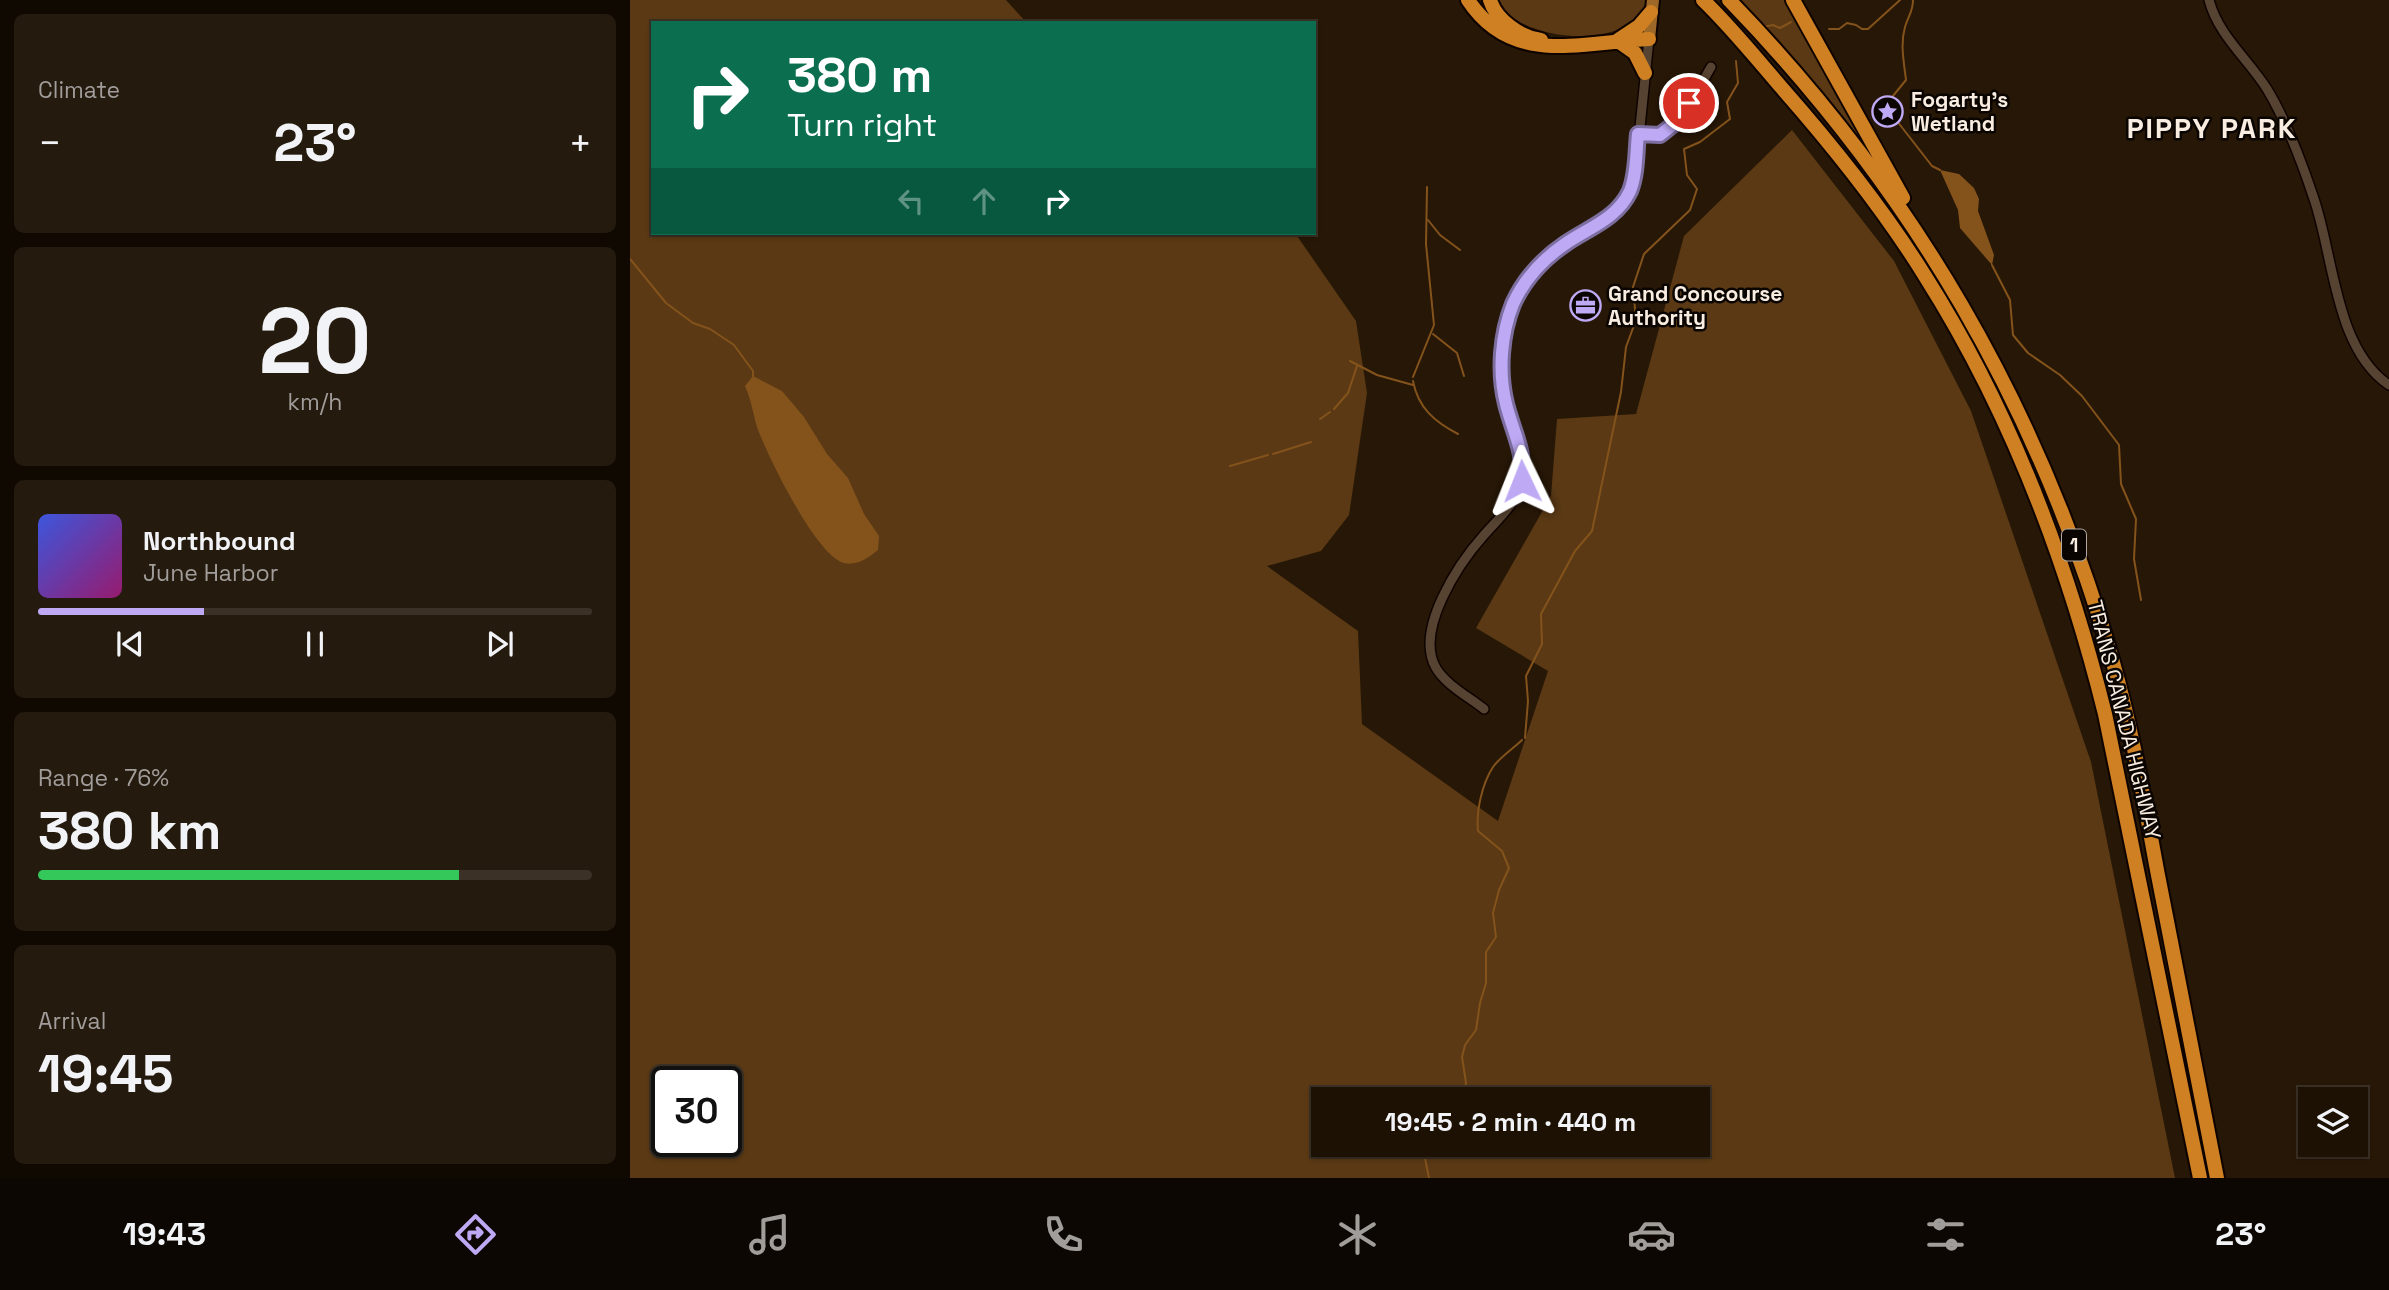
<!DOCTYPE html>
<html lang="en">
<head>
<meta charset="utf-8">
<style>
  body { margin:0; font-family:"Space Grotesk",sans-serif; background:#251a0e; color:#f1f3f6; height:100vh; display:flex; flex-direction:column; font-size:26px; white-space:nowrap }
  * { box-sizing:border-box; margin:0 }
  p { font-size:23px; color:#a09d9a }
  .icon { flex:none; width:38px; height:38px; fill:none; stroke:currentColor; stroke-width:2; stroke-linecap:round; stroke-linejoin:round }
  .map { position:relative; flex:1; overflow:hidden }
  .drawer { display:flex; flex-direction:column; gap:14px; padding:14px; background:#100902; width:630px }
  .drawer>* { flex:none }
  .guide { position:absolute; left:21px; top:21px; width:665px; height:214px; border-radius:0px; box-shadow:0 2px 5px #0004,0 0 0 2px #3b3126; background:#0b6e4f; color:#fff; overflow:hidden }
  .tools { position:absolute; left:1668px; top:1087px; display:grid; gap:14px }
  .tools a { display:grid; place-items:center; width:70px; height:70px; border-radius:0px; background:#1d1104; box-shadow:0 2px 5px #0004,0 0 0 2px #3b3126; font-size:35px }
  .speed { position:absolute; left:21px; top:1066px; display:flex; gap:14px; font-size:35px; font-weight:700; text-align:center }
  .speed>* { display:grid; place-content:center; width:91px; height:91px; border-radius:50%; background:#1d1104; box-shadow:0 2px 5px #0004,0 0 0 2px #3b3126; line-height:1 }
  .speed .limit { border:4px solid #111; border-radius:10px; background:#fff; color:#111 }
  .pin { position:absolute; display:grid; place-items:center; width:60px; height:60px; color:#fff; margin:-30px; border:4px solid #fff; border-radius:50%; box-shadow:0 2px 7px #0007 }
  .me { position:absolute; width:77px; margin:-38px; rotate:358deg; stroke-linejoin:round; filter:drop-shadow(0 0 5px #0008) }
  .turn { display:flex; align-items:center; gap:24px; height:147px; padding:0 21px; font-size:32px }
  .turn .icon { width:91px; height:91px; stroke-width:2.5 }
  .turn b { display:block; font-size:49px; line-height:60px }
  .lanes { display:flex; align-items:center; height:66px; padding:0 21px; background:#0003; justify-content:center; gap:35px; direction:ltr }
  .lanes .off { opacity:.35 }
  .big { font-size:52px; font-weight:700; line-height:1.1 }
  .drawer .card { flex:1; display:flex; flex-direction:column; justify-content:center; gap:10px; min-width:0; padding:0 24px; border-radius:10px; background:#251a0e }
  .drawer .dial { align-items:center; gap:0 }
  .dial b { font-size:91px; line-height:1 }
  .song { display:flex; align-items:center; gap:21px }
  .cover { width:84px; height:84px; border-radius:10px; background:linear-gradient(135deg,hsl(230 70% 55%),hsl(320 70% 35%)) }
  .played { height:7px; border-radius:4px; background:linear-gradient(90deg,#bea9f5 30%,#3b3126 30%) }
  .keys { display:flex; justify-content:space-around; direction:ltr }
  .heat { display:flex; justify-content:space-between; align-items:center; font-size:38px; direction:ltr }
  .charge { height:10px; border-radius:5px; background:linear-gradient(90deg,#34c759 76%,#3b3126 0) }
  .trip { position:absolute; left:681px; top:1087px; width:399px; height:70px; border-radius:0px; background:#1d1104; box-shadow:0 2px 5px #0004,0 0 0 2px #3b3126; font-weight:700; line-height:70px; text-align:center }
  .tab-bar { display:flex; height:112px; justify-content:space-around; align-items:center; background:#0c0702; color:#a09d9a }
  .tab-bar .icon { width:49px; height:49px }
  .tab-bar .active { color:#bea9f5 }
  .tab-bar b { font-size:32px; color:#f1f3f6 }
  main { display:flex; flex:1; min-height:0 }
  .map>svg:first-child { display:block }
  .green { fill:#5a3914; fill-rule:evenodd }
  .water { fill:#84531c }
  .lines { fill:none; stroke-linecap:round; stroke-linejoin:round }
  .stream { stroke:#84531c; stroke-width:2 }
  .minor-casing { stroke:#0f0300; stroke-width:12 }
  .major-casing { stroke:#0f0300; stroke-width:16 }
  .highway-casing { stroke:#0f0300; stroke-width:18 }
  .minor { stroke:#564331; stroke-width:9 }
  .major { stroke:#9e6828; stroke-width:12 }
  .highway { stroke:#ce8022; stroke-width:14 }
  .route-casing { stroke:#7c6e9f; stroke-width:18 }
  .route { stroke:#bea9f5; stroke-width:12 }
  .labels { text-anchor:middle; stroke-width:5; stroke-linejoin:round; paint-order:stroke }
  .shield { fill:#0a0501; stroke:#b1a79e; stroke-width:2 }
  .shield-label { font-size:19px; font-weight:bold; fill:#f9ede2 }
  .poi-label { font-size:21px; font-weight:bold; fill:#f9ede2; stroke:#0a0501; text-anchor:start }
  .street-label { font-size:21px; fill:#f9ede2; stroke:#0a0501 }
  .district-label { font-size:28px; font-weight:bold; letter-spacing:2px; fill:#f9ede2; stroke:#0a0501 }
</style>
</head>
<body>
<main>
<section class="drawer">
<div class="card"><p>Climate</p>
<div class="heat"><a>−</a><b class="big">23°</b><a>+</a></div>
</div>
<div class="card dial"><b>20</b><p>km/h</p></div>
<div class="card">
<div class="song"><i class="cover"></i><div><b>Northbound</b><p>June Harbor</p></div></div>
<div class="played"></div>
<div class="keys"><svg class="icon" aria-label="previous" viewBox="0 0 24 24"><path d="M18 5L8 12l10 7zM5 5v14"/></svg><svg class="icon" aria-label="pause" viewBox="0 0 24 24"><path d="M8 5v14M16 5v14"/></svg><svg class="icon" aria-label="next" viewBox="0 0 24 24"><path d="M6 5l10 7-10 7zM19 5v14"/></svg></div>
</div>
<div class="card"><p>Range · 76%</p><b class="big">380 km</b><div class="charge"></div></div>
<div class="card"><p>Arrival</p><b class="big">19:45</b></div>
</section>
<div class="map">
<svg width="1759" height="1178" viewBox="0 0 1759 1178">
  <rect width="100%" height="100%" fill="#271706"/>
  <path class="green" d="M0 0H376L397 23H23V233H665L726 321 737 393 719 515 691 551 637 566 728 631 732 724 868 821 918 671 846 628 921 496 927 419 1006 414 1054 236 1162 130 1264 261 1341 411 1461 762 1545 1178H0ZM37 1082H96V1141H37ZM693 1099H1068V1144H693Z
    M867 0H1016C1006 52 888 44 867 0Z
    M1109 0H1158L1235 144 1233 142Z"/>
  <path class="water" d="M1310 170 1329 174 1344 188 1349 199 1348 211 1364 255 1362 265 1330 228 1328 210Z
    M123 376 152 391 174 417 197 454 218 478 234 514 249 536 248 550C238 558 227 566 214 563 186 556 137 455 127 427 123 413 121 399 115 386Z"/>
  <g class="lines">
    <path class="stream" d="M1283 0C1283 12 1278 16 1275 27 1270 44 1274 63 1276 80L1258 102 1260 112 1302 166 1310 170
      M1133 27 1143 25 1150 28 1161 22
      M1199 29H1209L1217 23 1226 25 1232 29H1238L1270 0
      M798 220 810 235 830 250
      M0 259 36 303 63 323 80 329 104 345 123 371V376
      M1362 265 1380 300 1383 335 1398 353 1430 375 1452 396 1489 445 1491 484 1506 519 1504 559 1511 600
      M803 334 827 353 834 376
      M720 361 747 375 783 385
      M783 377 804 325 796 244 797 187
      M783 381C788 408 805 422 828 434
      M704 409 718 393 727 366
      M690 419 700 412
      M643 454 681 442
      M600 466 638 455
      M895 738 898 701 896 676 912 644 911 614 945 551 962 531 991 392 996 347 1006 320 1003 287 1014 254 1060 210 1067 189 1057 175 1054 149 1070 142 1100 119 1097 102 1108 83 1106 61
      M833 1099 836 1083 832 1057 835 1045 846 1030 850 1003 856 983V952L866 937 863 913 869 890 879 868 872 851 848 831C846 811 852 784 863 767 870 757 884 748 892 740
      M792 1144 799 1178"/>
    <defs>
      <path id="minor" d="M1579 0C1588 35 1618 59 1637 89 1657 122 1671 160 1683 196 1704 254 1704 348 1759 385
        M1008 134C1015 135 1024 138 1031 135 1055 125 1068 88 1081 67
        M854 709C839 697 816 685 806 668 784 630 829 563 854 535 868 519 889 501 892 479 897 452 884 432 877 407 865 370 872 322 892 289 902 271 918 255 935 244 965 224 995 213 1005 176L1019 39"/>
      <path id="major" d="M1019 39 1023 0"/>
      <path id="highway" d="M838 0C882 67 951 42 1019 39
        M860 0C866 20 890 37 911 40
        M1073 0C1101 27 1126 58 1151 87 1203 146 1253 208 1295 276 1380 410 1437 561 1475 714L1570 1178
        M1099 0C1283 190 1408 405 1482 659 1502 728 1514 800 1527 870 1547 973 1567 1075 1587 1178
        M1163 0 1273 198
        M988 40 1009 26 1021 12
        M988 41 1005 53 1015 73"/>
    </defs>
    <use href="#minor" class="minor-casing"/>
    <use href="#major" class="major-casing"/>
    <use href="#highway" class="highway-casing"/>
    <use href="#minor" class="minor"/>
    <use href="#major" class="major"/>
    <use href="#highway" class="highway"/>
  </g>
  <g class="lines">
    <defs>
      <path id="route" d="M892 481C895 451 883 432 876 404 868 372 871 334 883 304 894 280 913 259 935 244 958 228 987 219 1000 191 1007 174 1006 152 1008 134L1030 135 1049 120 1059 103"/>
    </defs>
    <use href="#route" class="route-casing"/>
    <use href="#route" class="route"/>
  </g>
  <defs>
    <symbol id="sight-ring" viewBox="-11 -11 22 22"><circle r="9.5" fill="#0a0501" stroke="#bea9f5" stroke-width="1.5"/><path d="M0-6L1.8-2.2L6-1.7L2.9 1.2L3.7 5.4L0 3.3L-3.7 5.4L-2.9 1.2L-6-1.7L-1.8-2.2Z" fill="#bea9f5"/></symbol>
    <symbol id="office-ring" viewBox="-11 -11 22 22"><circle r="9.5" fill="#0a0501" stroke="#bea9f5" stroke-width="1.5"/><path d="M-6-3h4V-5.5h4V-3h4V5H-6ZM-1-4.5V-3h2v-1.5ZM-6 0V1H6V0Z" fill="#bea9f5"/></symbol>
  </defs>
  <g fill-rule="evenodd">
    <use href="#sight-ring" x="1240" y="94" width="35" height="35"/>
    <use href="#office-ring" x="938" y="288" width="35" height="35"/>
  </g>
  <g class="labels">
    <rect class="shield" x="1432" y="529.5" width="24" height="31" rx="5"/>
    <g class="shield-label">
      <text x="1444" y="552">1</text>
    </g>
    <g class="poi-label">
      <text x="1281" y="107">Fogarty's<tspan x="1281" dy="24">Wetland</tspan></text>
      <text x="978" y="301">Grand Concourse<tspan x="978" dy="24">Authority</tspan></text>
    </g>
    <g class="street-label">
      <text transform="translate(1494 720) rotate(76)" y="7">TRANS CANADA HIGHWAY</text>
    </g>
    <g class="district-label">
      <text x="1582" y="138">PIPPY PARK</text>
    </g>
  </g>
</svg>
<div class="tools">
<a><svg class="icon" aria-label="layers" viewBox="0 0 24 24"><path d="M12 4l9 5-9 5-9-5zM3 14l9 5 9-5"/></svg></a>
</div>
<div class="speed"><div class="limit">30</div></div>
<div class="pin" style="left:1059px;top:103px;background:#d93025"><svg class="icon" aria-label="arrive" viewBox="0 0 24 24"><path d="M6 21V4h12l-3 4 3 4H6"/></svg></div>
<svg class="me" style="left:892px;top:481px" viewBox="-20 -20 40 40"><path d="M0-17L14 15 0 8-14 15z" fill="#bea9f5" stroke="#fff" stroke-width="4"/></svg>
<div class="trip">19:45 · 2 min · 440 m</div>
<div class="guide">
<div class="turn"><svg class="icon" aria-label="right" viewBox="0 0 24 24"><path d="M7 20v-9h11M14 6l5 5-5 5"/></svg><div><b>380 m</b>Turn right</div></div>
<div class="lanes"><svg class="icon off" aria-label="left" viewBox="0 0 24 24"><path d="M17 20v-9H6M10 6l-5 5 5 5"/></svg><svg class="icon off" aria-label="ahead" viewBox="0 0 24 24"><path d="M12 20V5M6 11l6-6 6 6"/></svg><svg class="icon" aria-label="right" viewBox="0 0 24 24"><path d="M7 20v-9h11M14 6l5 5-5 5"/></svg></div>
</div>
</div>
</main>
<nav class="tab-bar">
<b>19:43</b>
<svg class="icon active" aria-label="directions" viewBox="0 0 24 24"><path d="M12 3l9 9-9 9-9-9zM9 14v-3h6M13 9l2 2-2 2"/></svg>
<svg class="icon" aria-label="music" viewBox="0 0 24 24"><path d="M9 18V5l10-2v13"/><circle cx="6" cy="18" r="3"/><circle cx="16" cy="16" r="3"/></svg>
<svg class="icon" aria-label="phone" viewBox="0 0 24 24"><path d="M5 4h4l2 5-3 2q2 4 5 5l2-3 5 2v4C11 20 4 13 5 4z"/></svg>
<svg class="icon" aria-label="climate" viewBox="0 0 24 24"><path d="M12 3v18M4 7l16 10M4 17L20 7"/></svg>
<svg class="icon" aria-label="car" viewBox="0 0 24 24"><path d="M5 17H2v-5l4-1 3-4h7l3 4 3 1v5h-3M9 17h6M6 11h13"/><circle cx="7" cy="17" r="2"/><circle cx="17" cy="17" r="2"/></svg>
<svg class="icon" aria-label="filters" viewBox="0 0 24 24"><path d="M4 7h16M4 17h16"/><circle cx="9" cy="7" r="2"/><circle cx="15" cy="17" r="2"/></svg>
<b>23°</b>
</nav>
</body>
</html>
